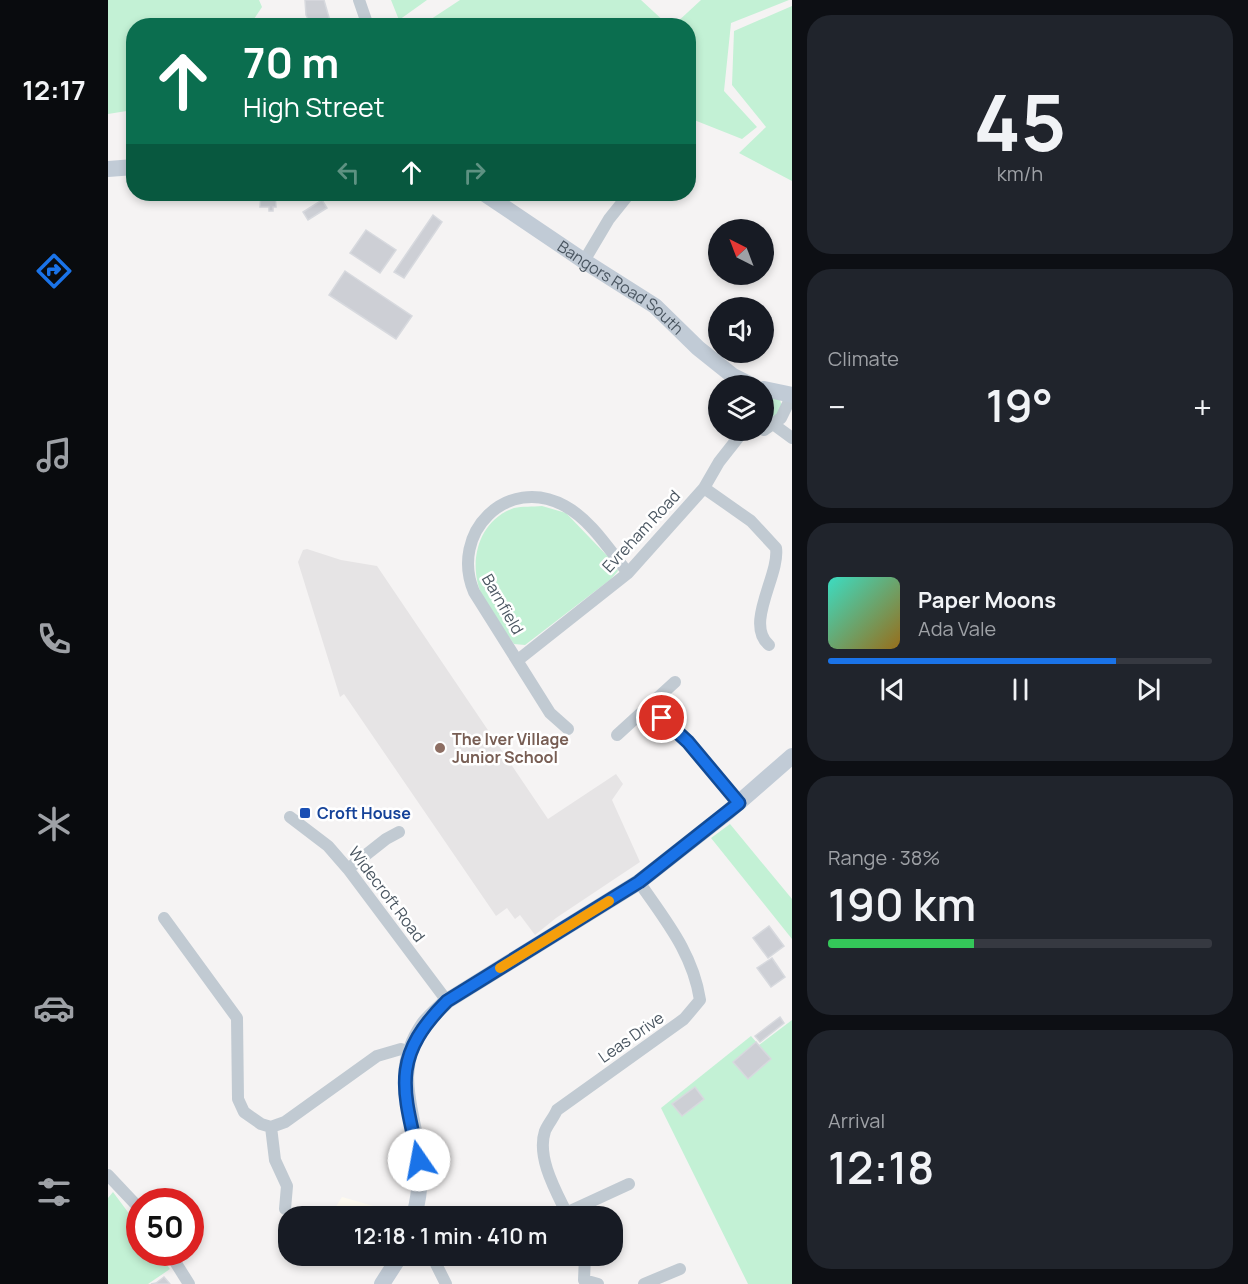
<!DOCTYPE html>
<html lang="en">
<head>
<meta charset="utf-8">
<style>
  body { margin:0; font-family:Manrope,sans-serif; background:#20242c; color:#f1f3f6; height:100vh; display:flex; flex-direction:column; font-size:22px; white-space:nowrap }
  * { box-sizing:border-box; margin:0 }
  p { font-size:20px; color:#9ea1a6 }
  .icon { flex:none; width:33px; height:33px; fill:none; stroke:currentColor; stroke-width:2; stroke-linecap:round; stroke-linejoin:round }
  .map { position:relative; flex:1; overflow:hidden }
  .panel { display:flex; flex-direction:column; gap:15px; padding:15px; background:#0d0f14; width:456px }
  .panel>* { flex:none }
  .guide { position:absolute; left:18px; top:18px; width:570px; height:183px; border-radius:24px; box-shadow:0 3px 9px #0003; background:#0b6e4f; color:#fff; overflow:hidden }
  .needle { width:39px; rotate:318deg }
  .buttons { position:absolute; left:600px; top:219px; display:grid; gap:12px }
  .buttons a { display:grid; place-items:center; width:66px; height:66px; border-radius:50%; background:#171b24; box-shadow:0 3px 9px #0003; font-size:30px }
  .speed { position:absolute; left:18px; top:1188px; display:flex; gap:12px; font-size:30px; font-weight:700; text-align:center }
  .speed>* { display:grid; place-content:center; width:78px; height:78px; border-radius:50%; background:#171b24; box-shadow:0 3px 9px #0003; line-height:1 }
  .speed .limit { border:9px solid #d22; background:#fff; color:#111 }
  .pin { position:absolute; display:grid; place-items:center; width:51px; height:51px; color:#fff; margin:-26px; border:3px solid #fff; border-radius:50%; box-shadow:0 2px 6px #0007 }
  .me { position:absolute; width:66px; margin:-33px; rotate:348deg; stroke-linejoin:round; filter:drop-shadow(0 0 4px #0008) }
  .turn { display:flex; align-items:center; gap:21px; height:126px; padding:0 18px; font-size:27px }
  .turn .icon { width:78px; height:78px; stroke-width:2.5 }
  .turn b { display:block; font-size:42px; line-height:51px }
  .lanes { display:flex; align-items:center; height:57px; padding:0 18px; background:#0003; justify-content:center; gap:30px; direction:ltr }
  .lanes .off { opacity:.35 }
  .big { font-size:45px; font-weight:600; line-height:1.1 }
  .panel .tile { flex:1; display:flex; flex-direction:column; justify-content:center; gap:9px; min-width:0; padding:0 21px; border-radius:24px; background:#20242c }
  .panel .dial { align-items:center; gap:0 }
  .dial b { font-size:78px; line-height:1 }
  .song { display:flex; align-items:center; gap:18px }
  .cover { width:72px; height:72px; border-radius:9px; background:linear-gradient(135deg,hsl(170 70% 55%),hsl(40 70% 35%)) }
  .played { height:6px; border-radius:3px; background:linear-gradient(90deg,#1a73e8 75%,#363941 75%) }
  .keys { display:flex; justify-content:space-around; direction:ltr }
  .heat { display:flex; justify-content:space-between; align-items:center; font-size:33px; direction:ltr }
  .charge { height:9px; border-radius:4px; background:linear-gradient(90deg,#34c759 38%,#363941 0) }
  .trip { position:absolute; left:170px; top:1206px; width:345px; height:60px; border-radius:24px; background:#171b24; box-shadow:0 3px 9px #0003; font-weight:600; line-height:60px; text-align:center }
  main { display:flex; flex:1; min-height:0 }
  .tabs { display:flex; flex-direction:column; width:108px; justify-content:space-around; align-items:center; background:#090b0e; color:#9ea1a6 }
  .tabs .icon { width:42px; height:42px }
  .tabs .selected { color:#1a73e8 }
  .tabs b { font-size:27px; color:#f1f3f6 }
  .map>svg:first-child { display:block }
  .commercial { fill:#fdf9ef }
  .education { fill:#e6e4e5 }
  .green { fill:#c3f1d5 }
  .building { fill:#cdcfd5; stroke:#d7d9de; stroke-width:1.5 }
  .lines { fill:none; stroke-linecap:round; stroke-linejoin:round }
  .street { stroke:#c1cad2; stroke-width:12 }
  .secondary { stroke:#c1cbd6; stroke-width:16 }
  .route-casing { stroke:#114b97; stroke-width:15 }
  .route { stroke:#1a73e8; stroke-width:10 }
  .slow { stroke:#f59e0b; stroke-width:10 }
  .education-dot { fill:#8d6e63; stroke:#fff; stroke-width:2 }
  .transit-dot { fill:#1a4fb4; stroke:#fff; stroke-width:2 }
  .labels { text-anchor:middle; stroke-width:5; stroke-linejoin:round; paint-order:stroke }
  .street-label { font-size:16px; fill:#4a5661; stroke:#fff }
  .education-label { font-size:16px; font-weight:bold; fill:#785e54; stroke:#fff; text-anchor:start }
  .transit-label { font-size:16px; font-weight:bold; fill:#164399; stroke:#fff; text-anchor:start }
</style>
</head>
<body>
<main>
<nav class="tabs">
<b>12:17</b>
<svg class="icon selected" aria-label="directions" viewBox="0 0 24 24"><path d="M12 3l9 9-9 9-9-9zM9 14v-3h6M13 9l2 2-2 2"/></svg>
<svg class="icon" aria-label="music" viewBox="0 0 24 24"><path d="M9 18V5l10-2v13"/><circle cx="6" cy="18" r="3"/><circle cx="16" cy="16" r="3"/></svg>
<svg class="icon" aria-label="phone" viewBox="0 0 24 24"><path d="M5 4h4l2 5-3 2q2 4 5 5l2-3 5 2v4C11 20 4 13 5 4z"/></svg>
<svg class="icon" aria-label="climate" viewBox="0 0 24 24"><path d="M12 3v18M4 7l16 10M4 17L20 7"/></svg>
<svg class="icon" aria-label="car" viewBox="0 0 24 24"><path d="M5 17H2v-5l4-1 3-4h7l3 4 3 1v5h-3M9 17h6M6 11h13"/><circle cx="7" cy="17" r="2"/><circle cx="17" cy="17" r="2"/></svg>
<svg class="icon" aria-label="filters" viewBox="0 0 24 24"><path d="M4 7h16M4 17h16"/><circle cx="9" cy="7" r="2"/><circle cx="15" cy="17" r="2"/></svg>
</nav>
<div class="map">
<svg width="684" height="1284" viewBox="0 0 684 1284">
  <rect width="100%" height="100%" fill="#f5f3f3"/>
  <path class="commercial" d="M234 1197 300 1216H222Z"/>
  <path class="education" d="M199 549 233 560 269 566 440 819 508 774 515 784 504 800 532 862 448 918 427 935 412 915 407 919 399 908 388 916 236 694 232 697 190 562 195 550Z"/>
  <path class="green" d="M0 0H151L154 7 142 25 26 26 25 110 0 114Z
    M283 0H319L291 20Z
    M352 0H533L560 25H314Z
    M593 0H681L623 23 616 91 649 127 634 139 581 118 580 26 566 25Z
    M684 6V181L631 153 658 127 624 85 626 31Z
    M656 395 672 400 675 410 656 428Z
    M434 506 458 513 508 565 510 571 503 579 417 645 406 644C396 629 383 614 375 598 359 565 369 521 406 508 414 506 425 507 434 506Z
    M622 824 684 899V939L603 838Z
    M684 1020V1284H640L553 1108 643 1036 651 1045Z
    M5 1192 31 1227 32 1252 50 1253 62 1269 40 1284H0V1198Z"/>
  <path class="building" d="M197 0H216L222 21 226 20 228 26H204L198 15Z
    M153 194H167L168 207H165V211H161V207H152Z
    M214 200 219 208 200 220 195 212Z
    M325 215 334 222 296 278 286 272Z
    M258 230 288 250 272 273 242 253Z
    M237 271 304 316 288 339 221 295Z
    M661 926 676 946 660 958 645 938Z
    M664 958 677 977 663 987 649 968Z
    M672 1017 676 1023 652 1042 647 1036Z
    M648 1042 663 1059 640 1079 625 1062Z
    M587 1087 596 1099 574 1116 564 1104Z
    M56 1277 62 1284H43L48 1283Z"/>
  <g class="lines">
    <path class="street" d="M251 0 260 26
      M476 261 501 219 521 194
      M665 424 684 438
      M656 430 673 418 684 395
      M596 488 643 521 668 548C672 575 636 624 661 645
      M410 660 520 573 596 488 611 462 633 434 632 430
      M541 706 580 742 631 803
      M460 729 442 713 366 592C341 533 399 474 457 506 483 520 502 551 520 573
      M509 735 567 682
      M182 817 220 846 240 869 339 1001
      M240 869 278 839 291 832
      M56 918 129 1018 130 1099 136 1112 153 1124 163 1127 177 1122 269 1056 293 1049 302 1053
      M163 1127 167 1160 179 1186 177 1209
      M0 1175 32 1209
      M458 1213 521 1184
      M460 1216C449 1193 428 1158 437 1131 440 1124 446 1117 449 1110L576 1019 592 1000C585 953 557 920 531 882
      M61 1252 81 1284
      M324 1256 338 1284
      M477 1256 476 1280 490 1284
      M536 1284 572 1269"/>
    <g class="secondary">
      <path d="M0 169 26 167"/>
      <path id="s1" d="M377 194 476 261 547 306 590 348 625 376 645 386"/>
      <path d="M656 389 684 395"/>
      <path d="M306 1216C311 1198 313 1181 311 1162 306 1110 282 1073 316 1024 322 1016 332 1008 339 1001L531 882 620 812 684 756"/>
      <path d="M274 1284 292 1256"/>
    </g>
  </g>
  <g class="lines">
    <defs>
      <path id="route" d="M311 1160C295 1089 282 1058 339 1001L531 882 631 803 580 742 554 718"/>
    </defs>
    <use href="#route" class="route-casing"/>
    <use href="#route" class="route"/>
    <path class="slow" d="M392 968 501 901"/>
  </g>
  <circle class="education-dot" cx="332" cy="748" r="6"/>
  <rect class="transit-dot" x="191" y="807" width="12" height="12" rx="3"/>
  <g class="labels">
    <g class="street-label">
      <text dy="6" stroke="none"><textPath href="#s1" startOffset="165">Bangors Road South</textPath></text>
      <text transform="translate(533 531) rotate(-47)" y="6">Evreham Road</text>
      <text transform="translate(395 604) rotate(60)" y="6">Barnfield</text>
      <text transform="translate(279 894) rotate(53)" y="6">Widecroft Road</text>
      <text transform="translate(523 1037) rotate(-35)" y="6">Leas Drive</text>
    </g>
    <g class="education-label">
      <text x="344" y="745">The Iver Village<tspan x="344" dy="18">Junior School</tspan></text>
    </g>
    <g class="transit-label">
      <text x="209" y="819">Croft House</text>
    </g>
  </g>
</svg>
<div class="buttons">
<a><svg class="needle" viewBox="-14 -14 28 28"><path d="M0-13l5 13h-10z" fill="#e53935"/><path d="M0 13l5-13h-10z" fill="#9ea1a6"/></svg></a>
<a><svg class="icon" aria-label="sound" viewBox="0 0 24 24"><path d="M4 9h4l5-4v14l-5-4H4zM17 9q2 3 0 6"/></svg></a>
<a><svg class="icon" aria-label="layers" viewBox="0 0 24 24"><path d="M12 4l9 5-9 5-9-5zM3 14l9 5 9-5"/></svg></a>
</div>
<div class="speed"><div class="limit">50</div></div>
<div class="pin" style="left:554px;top:718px;background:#d93025"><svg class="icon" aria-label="arrive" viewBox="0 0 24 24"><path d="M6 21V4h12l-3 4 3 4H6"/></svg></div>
<svg class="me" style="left:311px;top:1160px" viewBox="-20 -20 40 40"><circle r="19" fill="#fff"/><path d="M0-13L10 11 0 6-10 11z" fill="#1a73e8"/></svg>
<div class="trip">12:18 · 1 min · 410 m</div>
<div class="guide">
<div class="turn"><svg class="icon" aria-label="ahead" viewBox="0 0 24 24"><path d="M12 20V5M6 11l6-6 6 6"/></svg><div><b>70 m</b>High Street</div></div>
<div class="lanes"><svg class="icon off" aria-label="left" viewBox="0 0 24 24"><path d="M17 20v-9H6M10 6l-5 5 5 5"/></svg><svg class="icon" aria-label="ahead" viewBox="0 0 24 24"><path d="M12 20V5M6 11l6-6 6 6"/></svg><svg class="icon off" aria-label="right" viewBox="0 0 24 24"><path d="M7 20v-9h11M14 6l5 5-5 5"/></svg></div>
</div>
</div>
<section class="panel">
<div class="tile dial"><b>45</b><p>km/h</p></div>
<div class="tile"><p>Climate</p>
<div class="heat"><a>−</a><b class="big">19°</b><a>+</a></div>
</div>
<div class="tile">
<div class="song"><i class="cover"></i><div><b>Paper Moons</b><p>Ada Vale</p></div></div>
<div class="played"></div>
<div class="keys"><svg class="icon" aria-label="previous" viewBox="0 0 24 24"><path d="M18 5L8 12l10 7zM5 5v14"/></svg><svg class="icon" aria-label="pause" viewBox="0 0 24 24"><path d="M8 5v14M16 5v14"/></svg><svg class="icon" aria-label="next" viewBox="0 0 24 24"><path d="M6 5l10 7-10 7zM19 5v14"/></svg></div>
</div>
<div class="tile"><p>Range · 38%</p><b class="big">190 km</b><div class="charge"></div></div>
<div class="tile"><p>Arrival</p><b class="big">12:18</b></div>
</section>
</main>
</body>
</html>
